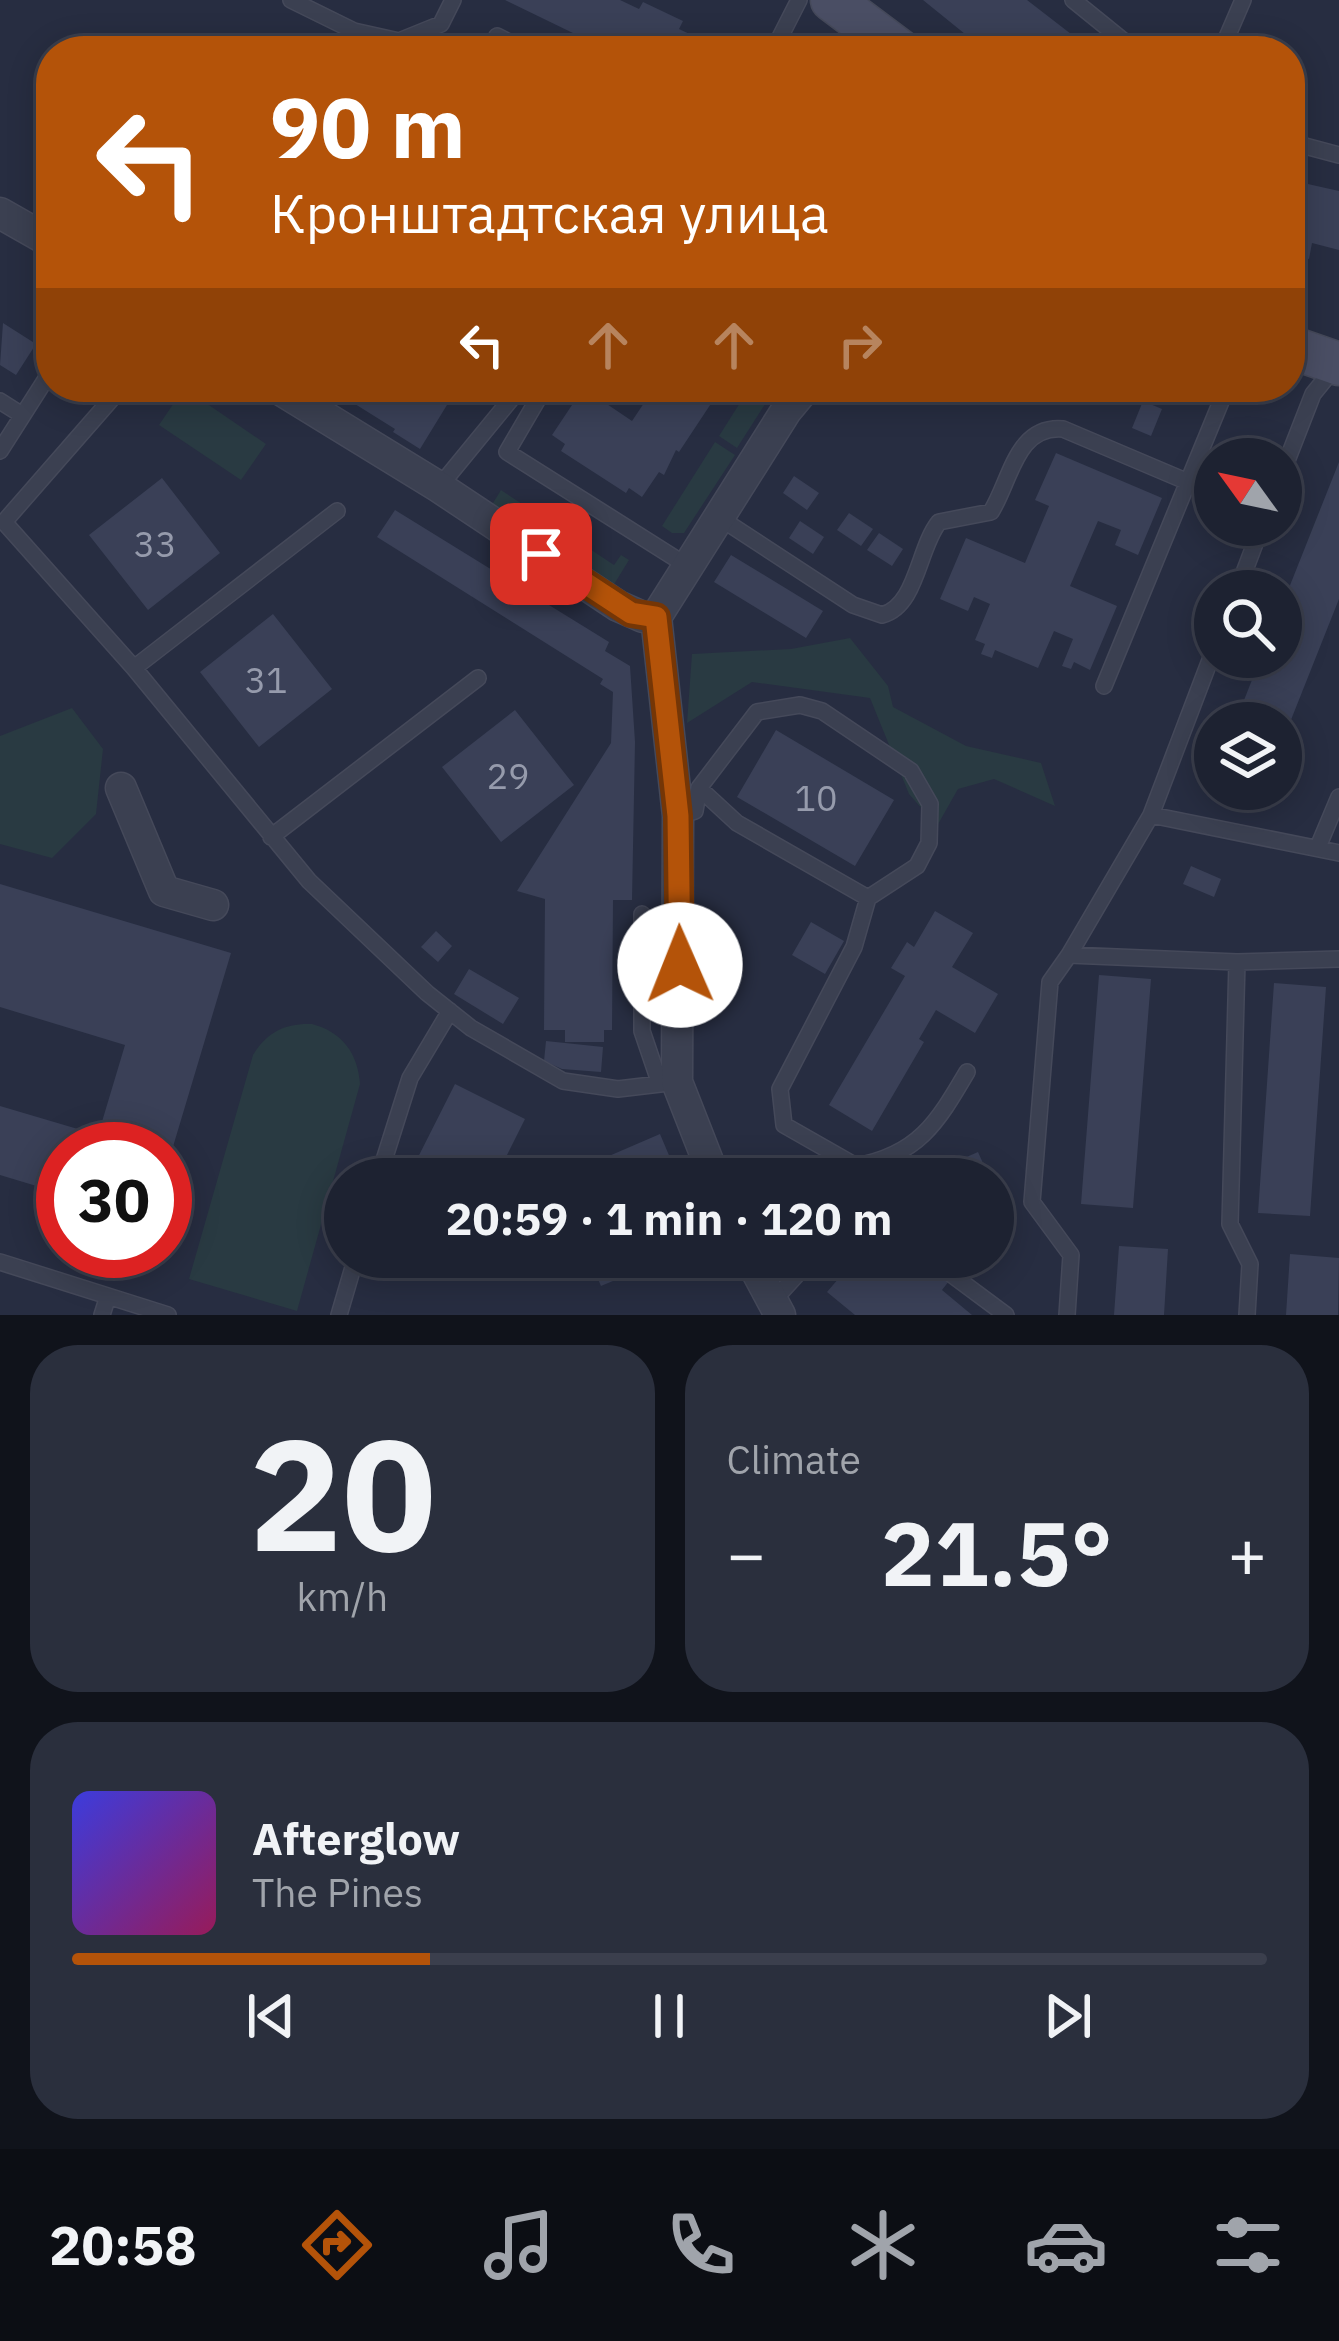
<!DOCTYPE html>
<html lang="en">
<head>
<meta charset="utf-8">
<style>
  body { margin:0; font-family:"IBM Plex Sans",sans-serif; background:#2a2f3d; color:#f1f3f6; height:100vh; display:flex; flex-direction:column; font-size:45px; white-space:nowrap }
  * { box-sizing:border-box; margin:0 }
  p { font-size:39px; color:#a0a4ab }
  .icon { flex:none; width:66px; height:66px; fill:none; stroke:currentColor; stroke-width:2; stroke-linecap:round; stroke-linejoin:round }
  .map { position:relative; height:1315px; overflow:hidden }
  .panel { display:flex; flex-direction:column; gap:30px; padding:30px; background:#10131b; flex:1 }
  .panel>* { flex:none }
  .top-card { position:absolute; left:36px; top:36px; width:1269px; height:366px; border-radius:48px; box-shadow:0 6px 30px #0003,0 0 0 3px #3b3f4d; background:#b45309; color:#fff; overflow:hidden }
  .needle { width:78px; rotate:303deg }
  .tools { position:absolute; left:1194px; top:438px; display:grid; gap:24px }
  .tools a { display:grid; place-items:center; width:108px; height:108px; border-radius:50%; background:#1d2231; box-shadow:0 6px 30px #0003,0 0 0 3px #3b3f4d; font-size:60px }
  .speed { position:absolute; left:36px; top:1122px; display:flex; gap:24px; font-size:60px; font-weight:700; text-align:center }
  .speed>* { display:grid; place-content:center; width:156px; height:156px; border-radius:50%; background:#1d2231; box-shadow:0 6px 30px #0003,0 0 0 3px #3b3f4d; line-height:1 }
  .speed .limit { border:18px solid #d22; background:#fff; color:#111 }
  .pin { position:absolute; display:grid; place-items:center; width:102px; height:102px; color:#fff; margin:-51px; border-radius:24px; box-shadow:0 6px 18px #0006 }
  .me { position:absolute; width:132px; margin:-66px; rotate:359deg; stroke-linejoin:round; filter:drop-shadow(0 0 9px #0008) }
  .turn { display:flex; align-items:center; gap:42px; height:252px; padding:0 36px; font-size:54px }
  .turn .icon { width:156px; height:156px; stroke-width:2.5 }
  .turn b { display:block; font-size:84px; line-height:102px }
  .lanes { display:flex; align-items:center; height:114px; padding:0 36px; background:#0003; justify-content:center; gap:60px; direction:ltr }
  .lanes .off { opacity:.35 }
  .big { font-size:90px; font-weight:700; line-height:1.1 }
  .panel .widget { flex:1; display:flex; flex-direction:column; justify-content:center; gap:18px; min-width:0; padding:0 42px; border-radius:48px; background:#2a2f3d }
  .panel .dial { align-items:center; gap:0 }
  .dial b { font-size:156px; line-height:1 }
  .song { display:flex; align-items:center; gap:36px }
  .cover { width:144px; height:144px; border-radius:18px; background:linear-gradient(135deg,hsl(240 70% 55%),hsl(330 70% 35%)) }
  .played { height:12px; border-radius:6px; background:linear-gradient(90deg,#b45309 30%,#3b3f4d 30%) }
  .keys { display:flex; justify-content:space-around; direction:ltr }
  .heat { display:flex; justify-content:space-between; align-items:center; font-size:66px; direction:ltr }
  .panel .tiles { flex:1; display:grid; gap:30px; grid-template-columns:1fr 1fr }
  .widget:last-child { grid-column:span 2 }
  .trip { position:absolute; left:324px; top:1158px; width:690px; height:120px; border-radius:60px; background:#1d2231; box-shadow:0 6px 30px #0003,0 0 0 3px #3b3f4d; font-weight:700; line-height:120px; text-align:center }
  .tabs { display:flex; height:192px; justify-content:space-around; align-items:center; background:#0c0e14; color:#a0a4ab }
  .tabs .icon { width:84px; height:84px }
  .tabs .current { color:#b45309 }
  .tabs b { font-size:54px; color:#f1f3f6 }
  .map>svg:first-child { display:block }
  .green { fill:#293a42 }
  .building { fill:#3a4057 }
  .lines { fill:none; stroke-linecap:round; stroke-linejoin:round }
  .lane-casing { stroke:#45495a; stroke-width:18 }
  .street-casing { stroke:#45495a; stroke-width:33 }
  .secondary-casing { stroke:#45495a; stroke-width:45 }
  .lane { stroke:#3b4051; stroke-width:15 }
  .street { stroke:#3b4051; stroke-width:30 }
  .secondary { stroke:#4a4e64; stroke-width:42 }
  .route-casing { stroke:#753606; stroke-width:30 }
  .route { stroke:#b45309; stroke-width:21 }
  .labels { text-anchor:middle; stroke-width:12; stroke-linejoin:round; paint-order:stroke }
  .number-label { font-size:36px; fill:#969bac }
</style>
</head>
<body>
<div class="map">
<svg width="1339" height="1315" viewBox="0 0 1339 1315">
  <rect width="100%" height="100%" fill="#272d41"/>
  <path class="green" d="M750 387H776L737 448 719 436Z
    M184 388 266 444 241 480 159 425Z
    M715 442 735 455 684 533H672L662 526Z
    M501 490 614 565 621 555 629 560 613 586 490 508Z
    M850 638 888 686 893 707 966 746 1041 763 1055 806 994 779 958 789 937 826 909 794 870 698 752 682 687 723 692 654 791 649Z
    M72 708 103 749 96 814 52 858 0 844V736Z
    M312 1024C342 1032 358 1053 360 1084L297 1311 189 1279 253 1055C267 1032 285 1023 312 1024Z"/>
  <path class="building" d="M505 0H620L639 9 643 2 683 21 679 29 725 51H610Z
    M923 0H1027L1093 51H986Z
    M1290 180 1339 191V250L1312 243 1309 259 1290 254Z
    M3 323 36 344 16 375 0 365Z
    M319 387H458L420 449 393 432 395 429 331 389 329 393Z
    M584 387 598 392 595 396 632 421 644 403 640 400 649 387H722L679 452 676 450 664 475 659 472 642 497 629 488 626 493 561 451 565 444 552 435Z
    M1143 401 1162 409 1151 436 1132 428Z
    M1056 453 1162 498 1138 555 1115 545 1121 530 1098 521 1070 586 1117 606 1090 670 1074 662 1071 669 1062 666 1073 639 1054 631 1038 668 995 650 992 658 981 654 985 644 975 640 990 604 974 597 968 611 940 599 966 538 1025 563 1049 506 1035 500Z
    M1339 462V599L1281 745V723H1235L1261 657H1281V608Z
    M794 476 819 493 807 510 783 493Z
    M162 478 220 553 148 610 89 535Z
    M395 510 609 642 605 651 630 666 635 742 632 900H613L612 1030H604V1042H565V1030H544L545 899 517 891 611 743 613 692 600 684 603 679 377 537Z
    M849 513 873 529 861 546 837 530Z
    M800 521 824 537 813 554 789 538Z
    M879 533 903 549 892 566 867 550Z
    M731 555 823 611 806 638 714 582Z
    M273 614 332 689 259 747 200 672Z
    M515 710 574 785 501 842 442 767Z
    M776 730 894 800 855 866 737 797Z
    M1215 775V789H1264L1256 809 1207 789Z
    M1191 866 1221 879 1214 897 1183 884Z
    M0 884 231 953 166 1170 165 1149H63V1194L0 1175V1106L98 1135 125 1045 0 1007Z
    M935 911 973 933 952 967 998 994 975 1033 936 1010 919 1039 924 1042 872 1131 829 1105 905 976 891 968 907 942 914 947Z
    M811 922 844 941 825 974 792 955Z
    M436 931 452 946 438 962 421 947Z
    M469 969 519 998 503 1024 454 994Z
    M1099 975 1151 979 1133 1208 1081 1204Z
    M1274 983 1326 987 1310 1216 1258 1213Z
    M546 1041 603 1047 601 1072 562 1069 544 1061Z
    M455 1084 525 1119 495 1179H407Z
    M660 1134 679 1179H592L602 1159Z
    M978 1152 990 1179H916Z
    M1119 1246 1168 1249 1164 1315H1114Z
    M1290 1254 1339 1258 1338 1315H1286Z
    M588 1257H670L601 1286Z
    M857 1257H901L918 1271 926 1262 949 1281 942 1290 972 1315H855L827 1292Z"/>
  <g class="lines">
    <defs>
      <path id="lane" d="M291 0 354 31 399 41 441 24 453 0
        M1073 0 1136 51
        M497 36 526 51
        M773 51 799 0
        M1221 51 1243 0
        M1290 142 1339 155
        M122 387 4 522 134 668 309 881 427 993 471 1028 563 1081 618 1089 677 1082
        M545 387 507 452 689 567
        M0 401 22 415
        M0 451 51 371
        M1281 476 1313 394 1335 367
        M439 487 521 387
        M720 518 853 605 882 615C917 606 918 548 939 522L991 512C1011 480 1016 425 1063 429L1188 482
        M1237 591 1262 525
        M134 668 337 511
        M1104 686 1227 387
        M699 788 757 712 800 705 822 711 911 771 930 804 929 843 917 866 868 898
        M1151 815 1339 853
        M678 816 695 811 699 788 737 823 868 898 854 947 780 1089 784 1125 856 1166C918 1155 937 1123 967 1072
        M271 837 478 678
        M1318 847 1339 797
        M642 914V1031L660 1084
        M1069 955 1237 962 1230 1224 1250 1264 1247 1315
        M1237 962 1339 959
        M378 1179 410 1078 450 1011
        M928 1257 1006 1315
        M0 1262 168 1315
        M773 1301 813 1257
        M102 1315 108 1296
        M339 1315 356 1257
        M1067 1315 1071 1255 1032 1202 1050 982 1069 955 1151 815 1215 647"/>
      <path id="street" d="M0 213 51 242
        M276 387 439 487 618 606 643 617H656
        M656 617 678 816 677 1082 715 1179
        M656 617 786 411 806 387
        M121 788 164 891 213 905
        M749 1257 780 1315"/>
      <path id="secondary" d="M832 0 900 51
        M1290 347 1339 364"/>
    </defs>
    <use href="#lane" class="lane-casing"/>
    <use href="#street" class="street-casing"/>
    <use href="#secondary" class="secondary-casing"/>
    <use href="#lane" class="lane"/>
    <use href="#street" class="street"/>
    <use href="#secondary" class="secondary"/>
  </g>
  <g class="lines">
    <defs>
      <path id="route" d="M541 554 631 613 656 617 678 816 680 965"/>
    </defs>
    <use href="#route" class="route-casing"/>
    <use href="#route" class="route"/>
  </g>
  <g class="labels">
    <g class="number-label">
      <text x="155" y="557">33</text>
      <text x="266" y="693">31</text>
      <text x="508" y="789">29</text>
      <text x="816" y="811">10</text>
    </g>
  </g>
</svg>
<div class="tools">
<a><svg class="needle" viewBox="-14 -14 28 28"><path d="M0-13l5 13h-10z" fill="#e53935"/><path d="M0 13l5-13h-10z" fill="#a0a4ab"/></svg></a>
<a><svg class="icon" aria-label="search" viewBox="0 0 24 24"><circle cx="10" cy="10" r="6"/><path d="M15 15l6 6"/></svg></a>
<a><svg class="icon" aria-label="layers" viewBox="0 0 24 24"><path d="M12 4l9 5-9 5-9-5zM3 14l9 5 9-5"/></svg></a>
</div>
<div class="speed"><div class="limit">30</div></div>
<div class="pin" style="left:541px;top:554px;background:#d93025"><svg class="icon" aria-label="arrive" viewBox="0 0 24 24"><path d="M6 21V4h12l-3 4 3 4H6"/></svg></div>
<svg class="me" style="left:680px;top:965px" viewBox="-20 -20 40 40"><circle r="19" fill="#fff"/><path d="M0-13L10 11 0 6-10 11z" fill="#b45309"/></svg>
<div class="trip">20:59 · 1 min · 120 m</div>
<div class="top-card">
<div class="turn"><svg class="icon" aria-label="left" viewBox="0 0 24 24"><path d="M17 20v-9H6M10 6l-5 5 5 5"/></svg><div><b>90 m</b>Кронштадтская улица</div></div>
<div class="lanes"><svg class="icon" aria-label="left" viewBox="0 0 24 24"><path d="M17 20v-9H6M10 6l-5 5 5 5"/></svg><svg class="icon off" aria-label="ahead" viewBox="0 0 24 24"><path d="M12 20V5M6 11l6-6 6 6"/></svg><svg class="icon off" aria-label="ahead" viewBox="0 0 24 24"><path d="M12 20V5M6 11l6-6 6 6"/></svg><svg class="icon off" aria-label="right" viewBox="0 0 24 24"><path d="M7 20v-9h11M14 6l5 5-5 5"/></svg></div>
</div>
</div>
<section class="panel">
<div class="tiles">
<div class="widget dial"><b>20</b><p>km/h</p></div>
<div class="widget"><p>Climate</p>
<div class="heat"><a>−</a><b class="big">21.5°</b><a>+</a></div>
</div>
<div class="widget">
<div class="song"><i class="cover"></i><div><b>Afterglow</b><p>The Pines</p></div></div>
<div class="played"></div>
<div class="keys"><svg class="icon" aria-label="previous" viewBox="0 0 24 24"><path d="M18 5L8 12l10 7zM5 5v14"/></svg><svg class="icon" aria-label="pause" viewBox="0 0 24 24"><path d="M8 5v14M16 5v14"/></svg><svg class="icon" aria-label="next" viewBox="0 0 24 24"><path d="M6 5l10 7-10 7zM19 5v14"/></svg></div>
</div>
</div>
</section>
<nav class="tabs">
<b>20:58</b>
<svg class="icon current" aria-label="directions" viewBox="0 0 24 24"><path d="M12 3l9 9-9 9-9-9zM9 14v-3h6M13 9l2 2-2 2"/></svg>
<svg class="icon" aria-label="music" viewBox="0 0 24 24"><path d="M9 18V5l10-2v13"/><circle cx="6" cy="18" r="3"/><circle cx="16" cy="16" r="3"/></svg>
<svg class="icon" aria-label="phone" viewBox="0 0 24 24"><path d="M5 4h4l2 5-3 2q2 4 5 5l2-3 5 2v4C11 20 4 13 5 4z"/></svg>
<svg class="icon" aria-label="climate" viewBox="0 0 24 24"><path d="M12 3v18M4 7l16 10M4 17L20 7"/></svg>
<svg class="icon" aria-label="car" viewBox="0 0 24 24"><path d="M5 17H2v-5l4-1 3-4h7l3 4 3 1v5h-3M9 17h6M6 11h13"/><circle cx="7" cy="17" r="2"/><circle cx="17" cy="17" r="2"/></svg>
<svg class="icon" aria-label="filters" viewBox="0 0 24 24"><path d="M4 7h16M4 17h16"/><circle cx="9" cy="7" r="2"/><circle cx="15" cy="17" r="2"/></svg>
</nav>
</body>
</html>
